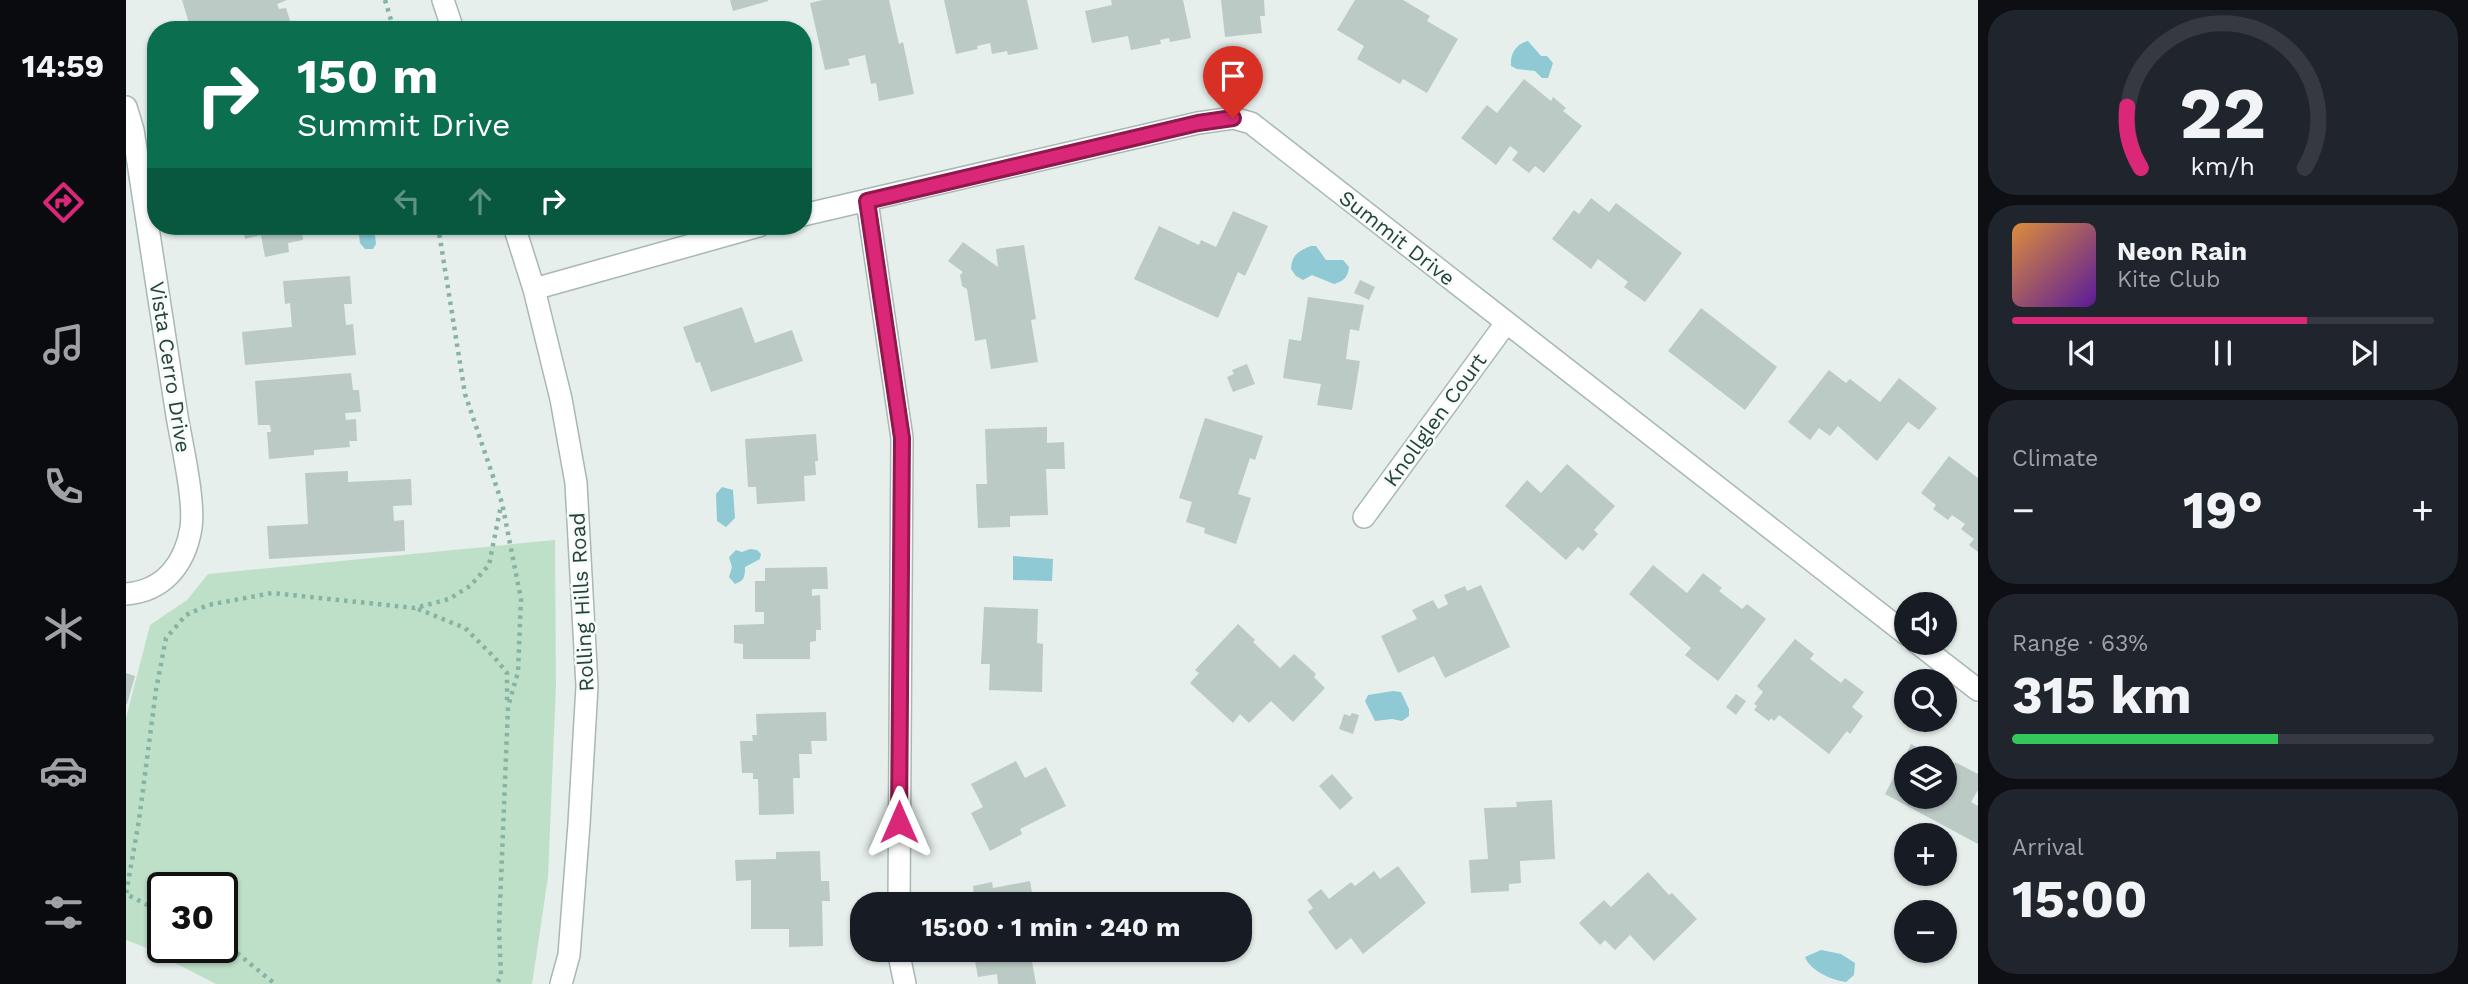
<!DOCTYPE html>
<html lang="en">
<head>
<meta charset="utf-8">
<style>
  body { margin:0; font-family:"Work Sans",sans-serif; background:#20242c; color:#f1f3f6; height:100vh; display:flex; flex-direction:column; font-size:26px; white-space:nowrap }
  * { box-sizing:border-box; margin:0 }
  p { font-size:23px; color:#9ea1a6 }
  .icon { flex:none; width:38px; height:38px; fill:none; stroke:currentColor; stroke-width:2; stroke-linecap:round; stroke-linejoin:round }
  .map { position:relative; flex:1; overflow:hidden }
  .side { display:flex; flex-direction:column; gap:10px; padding:10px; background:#0d0f14; width:490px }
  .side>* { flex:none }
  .hud { position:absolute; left:21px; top:21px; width:665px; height:214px; border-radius:28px; box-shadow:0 2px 5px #0004; background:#0b6e4f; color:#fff; overflow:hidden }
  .buttons { position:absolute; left:1768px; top:592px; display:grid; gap:14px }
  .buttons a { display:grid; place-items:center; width:63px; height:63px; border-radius:50%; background:#171b24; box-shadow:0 2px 5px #0004; font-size:35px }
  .speed { position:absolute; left:21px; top:872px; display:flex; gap:14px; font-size:35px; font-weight:700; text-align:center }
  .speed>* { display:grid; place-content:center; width:91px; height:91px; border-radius:50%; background:#171b24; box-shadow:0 2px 5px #0004; line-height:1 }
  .speed .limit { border:4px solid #111; border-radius:10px; background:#fff; color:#111 }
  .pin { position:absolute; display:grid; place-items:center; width:60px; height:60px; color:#fff; margin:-72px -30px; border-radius:50% 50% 50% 0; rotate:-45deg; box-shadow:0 0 7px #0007 }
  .pin .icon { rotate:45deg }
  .me { position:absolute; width:77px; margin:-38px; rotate:0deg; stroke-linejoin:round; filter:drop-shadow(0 0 5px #0008) }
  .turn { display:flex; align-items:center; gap:24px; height:147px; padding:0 35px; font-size:32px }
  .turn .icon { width:91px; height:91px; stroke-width:2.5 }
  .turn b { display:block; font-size:49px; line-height:60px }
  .lanes { display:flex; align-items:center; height:66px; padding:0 35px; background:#0003; justify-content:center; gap:35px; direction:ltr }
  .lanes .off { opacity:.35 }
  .big { font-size:52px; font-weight:700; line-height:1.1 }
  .side .widget { flex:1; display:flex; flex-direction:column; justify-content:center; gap:10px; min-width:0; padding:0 24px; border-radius:28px; background:#20242c }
  .side .dial { align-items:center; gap:0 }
  .dial svg { height:182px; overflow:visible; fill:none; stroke:#363941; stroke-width:7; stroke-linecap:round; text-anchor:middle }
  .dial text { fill:#f1f3f6; stroke:none }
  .song { display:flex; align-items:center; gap:21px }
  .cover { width:84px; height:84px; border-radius:10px; background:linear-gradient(135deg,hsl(30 70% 55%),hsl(270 70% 35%)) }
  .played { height:7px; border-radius:4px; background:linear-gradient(90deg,#db2777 70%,#363941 70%) }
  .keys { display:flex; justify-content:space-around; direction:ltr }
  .heat { display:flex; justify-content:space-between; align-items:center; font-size:38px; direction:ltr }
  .charge { height:10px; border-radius:5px; background:linear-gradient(90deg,#34c759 63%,#363941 0) }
  .trip { position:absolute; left:724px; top:892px; width:402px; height:70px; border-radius:28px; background:#171b24; box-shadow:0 2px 5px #0004; font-weight:700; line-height:70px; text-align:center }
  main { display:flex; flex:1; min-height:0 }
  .menu { display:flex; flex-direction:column; width:126px; justify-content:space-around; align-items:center; background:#090b0e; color:#9ea1a6 }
  .menu .icon { width:49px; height:49px }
  .menu .current { color:#db2777 }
  .menu b { font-size:32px; color:#f1f3f6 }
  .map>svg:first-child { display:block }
  .green { fill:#bfe0c8; fill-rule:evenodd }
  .water { fill:#8ec9d4 }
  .building { fill:#bbcac4 }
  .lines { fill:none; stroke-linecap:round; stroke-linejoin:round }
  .minor-casing { stroke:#a8b8b2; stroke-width:24 }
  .path { stroke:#86b3a5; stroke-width:4.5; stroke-dasharray:3.5 5; stroke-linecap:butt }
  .minor { stroke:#fff; stroke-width:21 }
  .route-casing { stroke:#8e194d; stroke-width:18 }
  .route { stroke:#db2777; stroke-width:12 }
  .labels { text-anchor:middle; stroke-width:5; stroke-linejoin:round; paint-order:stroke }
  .street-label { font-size:21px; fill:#24423a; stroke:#f7fbf9 }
</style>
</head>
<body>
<main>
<nav class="menu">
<b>14:59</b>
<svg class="icon current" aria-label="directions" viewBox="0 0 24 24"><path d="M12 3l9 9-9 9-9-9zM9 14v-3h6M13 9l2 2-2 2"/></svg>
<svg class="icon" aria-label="music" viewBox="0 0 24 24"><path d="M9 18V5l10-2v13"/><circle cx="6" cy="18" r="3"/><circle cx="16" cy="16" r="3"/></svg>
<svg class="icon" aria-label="phone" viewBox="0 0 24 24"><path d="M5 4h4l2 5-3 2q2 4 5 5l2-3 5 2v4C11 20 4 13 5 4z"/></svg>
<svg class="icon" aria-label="climate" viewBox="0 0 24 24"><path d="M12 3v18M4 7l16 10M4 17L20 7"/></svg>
<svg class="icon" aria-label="car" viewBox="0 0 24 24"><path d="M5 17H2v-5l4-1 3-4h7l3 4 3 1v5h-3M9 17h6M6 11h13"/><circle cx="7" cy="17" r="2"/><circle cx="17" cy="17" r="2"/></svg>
<svg class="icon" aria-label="filters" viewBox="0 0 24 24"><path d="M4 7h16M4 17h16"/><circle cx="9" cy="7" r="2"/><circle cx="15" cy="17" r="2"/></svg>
</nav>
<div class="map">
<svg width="1852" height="984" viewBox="0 0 1852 984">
  <rect width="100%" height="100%" fill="#e6efeb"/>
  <path class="green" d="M429 540 430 686 422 877 406 984H90L18 947 0 940V718L24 625 61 600 82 574ZM37 887H96V947H37Z"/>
  <path class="water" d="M1402 41 1415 56H1421L1427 63 1422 78H1416L1409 71 1391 69 1385 66C1384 54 1390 44 1402 41Z
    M232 226H248L250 244 247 249H239L234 243Z
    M1185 246H1190L1200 260H1217L1223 267C1222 277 1218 281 1208 284L1186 275 1177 280 1170 276 1165 269C1166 255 1172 251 1185 246Z
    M596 487 607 490 609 518 600 527 591 521 590 494Z
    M624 549 631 550 635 554 634 559 619 567C619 577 618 581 609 584L603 577 606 567 603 557 610 550 616 552Z
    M887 556 927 559 926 581 887 580Z
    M1267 691 1275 692 1283 709V716L1276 721 1266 719 1249 721 1239 701 1242 695Z
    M1695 950 1715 954 1729 963 1728 975 1720 982C1706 980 1684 971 1679 957Z"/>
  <path class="building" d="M56 0H161L151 4 153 9 160 8 167 30H65Z
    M604 0H642V1L607 11Z
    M697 0H763L773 44 777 42 788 94 753 101 750 83 745 84 739 55 722 59 724 65 699 70 684 3Z
    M818 0H901L912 49 882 55 881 51 866 54 864 43 851 46 852 49 830 54Z
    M985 0H1057L1065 38 1044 42 1043 38 1034 40 1035 44 1005 50 1002 36 966 43 959 11 986 5Z
    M1095 0H1138L1139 16H1134L1136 33 1099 37Z
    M1229 0H1277L1304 16 1301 21 1332 39 1301 93 1277 79 1274 84 1231 59 1238 46 1211 30Z
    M1398 79 1425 101 1427 97 1440 108 1437 111 1456 126 1418 173 1409 166 1403 173 1386 160 1392 152 1384 146 1370 165 1335 138 1361 105 1371 113Z
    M1465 198 1483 212 1490 203 1556 253 1519 302 1498 287 1502 282 1472 259 1465 269 1426 239 1448 210 1453 214Z
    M1107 211 1142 226 1119 276 1112 272 1092 318 1008 279 1033 226 1073 245 1075 240 1090 247Z
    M117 226H175L177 240 162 243 163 252 139 257 135 235 119 239Z
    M837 242 872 267 870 249 898 245 910 319 905 320 912 362 865 369 860 339 849 341 841 289 836 286 834 275 837 272 822 261Z
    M224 276 226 304H218L220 325 227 324 230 355 119 365 116 332 166 327 164 303 159 304 157 281Z
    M1234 280 1249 287 1243 300 1228 293Z
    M1182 297 1238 305 1233 331 1224 329 1220 359 1234 361 1226 410 1191 405 1195 384 1157 378 1163 339 1175 341Z
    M616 307 629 343 666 330 677 361 585 392 574 362 570 363 557 327Z
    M1575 308 1651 367 1619 410 1542 351Z
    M1121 364 1129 384 1107 392 1101 377 1108 374 1106 370Z
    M1703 370 1720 383 1724 379 1754 402 1773 378 1811 408 1793 430 1782 422 1751 461 1712 426 1704 436 1693 428 1684 440 1662 422Z
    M225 373 227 390H233L235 412 219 413 220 420 230 419 231 441H223L224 447 188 450V455L143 459 141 432H145L144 425H132L129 381Z
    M1079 418 1137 436 1129 460 1124 458 1112 494 1125 498 1110 544 1078 533 1079 528 1060 522 1066 502 1053 498Z
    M921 427V443L938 442 939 469H920L922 515 884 516V527L852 528 850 484H861L859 429Z
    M690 434 692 461H689L690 475 678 476 679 501 631 504 630 487H622L619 439Z
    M1823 456 1852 478V552L1843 545 1848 539 1835 529 1839 524 1826 515 1822 520 1807 509 1810 505 1795 493Z
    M1441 464 1489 506 1468 530 1472 534 1457 551 1452 547 1440 560 1379 506 1401 480 1415 493Z
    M222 471V482L285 479 286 505 267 506 268 521 278 520 279 551 143 559 141 526 182 524 179 473Z
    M1527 565 1561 593 1577 573 1596 588 1593 591 1616 609 1621 604 1640 619 1592 681 1559 655 1565 648 1503 594Z
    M701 567 702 589H686V596L694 595 695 630H690V641L684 642V659H617V644L608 643V625L638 624V612H629V581H639V568Z
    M1355 585 1384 647 1319 678 1308 656 1272 673 1255 636 1291 619 1286 610 1307 600 1312 609 1322 604 1318 595 1339 586 1341 591Z
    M858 607 912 609 911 643 917 644 916 692 863 690 864 664H855Z
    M1112 624 1129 640 1127 642 1154 668 1168 654 1190 674 1188 677 1199 688 1167 722 1145 701 1123 723 1114 714 1107 723 1064 683 1073 673 1069 670Z
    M1669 639 1688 654 1684 659 1715 683 1719 678 1738 692 1726 707 1737 716 1724 734 1721 731 1703 754 1653 715 1648 721 1645 718 1643 721 1628 710 1631 706 1628 704 1637 692 1631 686Z
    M0 673 9 676 1 704H0Z
    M1610 694 1620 701 1610 715 1600 707Z
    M700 712 701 741H685L686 754H673L674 778H667L668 814 633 815 632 779H627V773H616L614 741H627L626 735H631L630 714Z
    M1226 713 1233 715 1227 734 1213 729 1218 714 1224 716Z
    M1785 744 1811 758H1780V796H1818V762L1827 767 1829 762 1852 774V790L1845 802 1852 806V844L1759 794Z
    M890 761 899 778 920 767 940 806 894 829 896 834 864 851 845 813 857 807 845 784Z
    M1206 774 1227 798 1214 810 1193 786Z
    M1426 800 1429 859 1394 861 1395 883 1383 884V891L1345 893 1343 860 1362 859 1358 808 1391 807 1390 802Z
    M694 851 695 881H703L704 901H696L697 946 663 947V929H625V880L610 881 609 860 650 859V852Z
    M1272 866 1300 903 1237 954 1225 938 1210 950 1182 912 1187 908 1181 900 1195 889 1203 899 1225 882 1229 886 1248 871 1254 879Z
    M1522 872 1543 895 1546 893 1571 919 1528 961 1504 935 1489 950 1479 940 1474 945 1453 923 1478 900 1485 907Z
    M904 881 908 905H839L838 898 848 897 847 886 866 882 867 888Z
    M847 950H904L910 984H872L871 974 852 977Z"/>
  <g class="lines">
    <defs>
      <path id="minor" d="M317 0 327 30
        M0 107 7 130C22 226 37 321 51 416 56 445 69 501 65 528 59 564 38 591 0 594
        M741 201 776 438 773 905
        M677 215 1072 123 1107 118 1125 123 1780 634
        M388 226 408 289 435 399 450 483 461 686 453 824 443 955 435 984
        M408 289 633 226
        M1238 517 1380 323
        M1790 642 1852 690
        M772 950 779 984"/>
    </defs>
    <use href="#minor" class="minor-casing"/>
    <path class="path" d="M259 0 268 30
      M312 226 339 394 376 503 395 599 392 672 382 707 373 929 375 975 371 984
      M292 609 339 628 369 658 381 673V702
      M37 913 0 894 13 820 30 690 40 638 60 615 82 605 146 593 289 608 323 599 344 586 363 565 375 505
      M96 945 111 953 149 984"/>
    <use href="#minor" class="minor"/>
  </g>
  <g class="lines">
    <defs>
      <path id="route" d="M773 822 776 438 741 201 1072 123 1107 118"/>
    </defs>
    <use href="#route" class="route-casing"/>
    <use href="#route" class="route"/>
  </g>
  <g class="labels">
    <g class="street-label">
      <text transform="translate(1271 238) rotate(38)" y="7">Summit Drive</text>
      <text transform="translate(44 367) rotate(81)" y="7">Vista Cerro Drive</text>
      <text transform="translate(1309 420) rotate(-54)" y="7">Knollglen Court</text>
      <text transform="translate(456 602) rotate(-93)" y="7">Rolling Hills Road</text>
    </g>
  </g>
</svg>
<div class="buttons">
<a><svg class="icon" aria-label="sound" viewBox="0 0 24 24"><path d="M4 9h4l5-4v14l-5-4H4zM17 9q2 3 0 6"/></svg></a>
<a><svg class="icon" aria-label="search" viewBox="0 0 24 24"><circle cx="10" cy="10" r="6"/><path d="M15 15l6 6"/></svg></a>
<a><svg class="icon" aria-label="layers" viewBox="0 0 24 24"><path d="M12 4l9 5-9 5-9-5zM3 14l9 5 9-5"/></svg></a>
<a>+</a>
<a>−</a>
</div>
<div class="speed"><div class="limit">30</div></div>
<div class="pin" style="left:1107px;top:118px;background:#d93025"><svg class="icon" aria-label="arrive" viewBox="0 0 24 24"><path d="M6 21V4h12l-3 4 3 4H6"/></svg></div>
<svg class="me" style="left:773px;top:822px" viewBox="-20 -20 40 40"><path d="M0-17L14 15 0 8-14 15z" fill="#db2777" stroke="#fff" stroke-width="4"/></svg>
<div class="trip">15:00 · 1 min · 240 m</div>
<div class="hud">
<div class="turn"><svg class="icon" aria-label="right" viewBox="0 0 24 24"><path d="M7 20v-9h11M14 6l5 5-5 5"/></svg><div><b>150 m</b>Summit Drive</div></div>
<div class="lanes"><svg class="icon off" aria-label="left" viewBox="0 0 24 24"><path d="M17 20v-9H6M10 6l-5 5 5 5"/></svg><svg class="icon off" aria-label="ahead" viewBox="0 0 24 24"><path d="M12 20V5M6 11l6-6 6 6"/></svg><svg class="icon" aria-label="right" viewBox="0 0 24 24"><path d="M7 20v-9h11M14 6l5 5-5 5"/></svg></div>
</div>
</div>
<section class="side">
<div class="widget dial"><svg viewBox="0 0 100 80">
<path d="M14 69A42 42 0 1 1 86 69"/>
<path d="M14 69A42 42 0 0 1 8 42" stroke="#db2777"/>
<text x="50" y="56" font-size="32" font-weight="700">22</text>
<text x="50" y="72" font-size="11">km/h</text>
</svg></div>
<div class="widget">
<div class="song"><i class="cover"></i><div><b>Neon Rain</b><p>Kite Club</p></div></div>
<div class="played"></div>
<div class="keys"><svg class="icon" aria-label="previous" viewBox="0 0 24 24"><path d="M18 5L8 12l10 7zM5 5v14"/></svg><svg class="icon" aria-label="pause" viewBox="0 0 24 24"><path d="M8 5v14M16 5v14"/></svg><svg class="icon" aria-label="next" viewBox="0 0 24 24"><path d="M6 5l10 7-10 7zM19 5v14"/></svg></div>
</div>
<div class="widget"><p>Climate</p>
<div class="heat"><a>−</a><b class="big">19°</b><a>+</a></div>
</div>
<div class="widget"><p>Range · 63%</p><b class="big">315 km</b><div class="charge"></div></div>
<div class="widget"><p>Arrival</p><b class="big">15:00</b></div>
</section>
</main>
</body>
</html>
